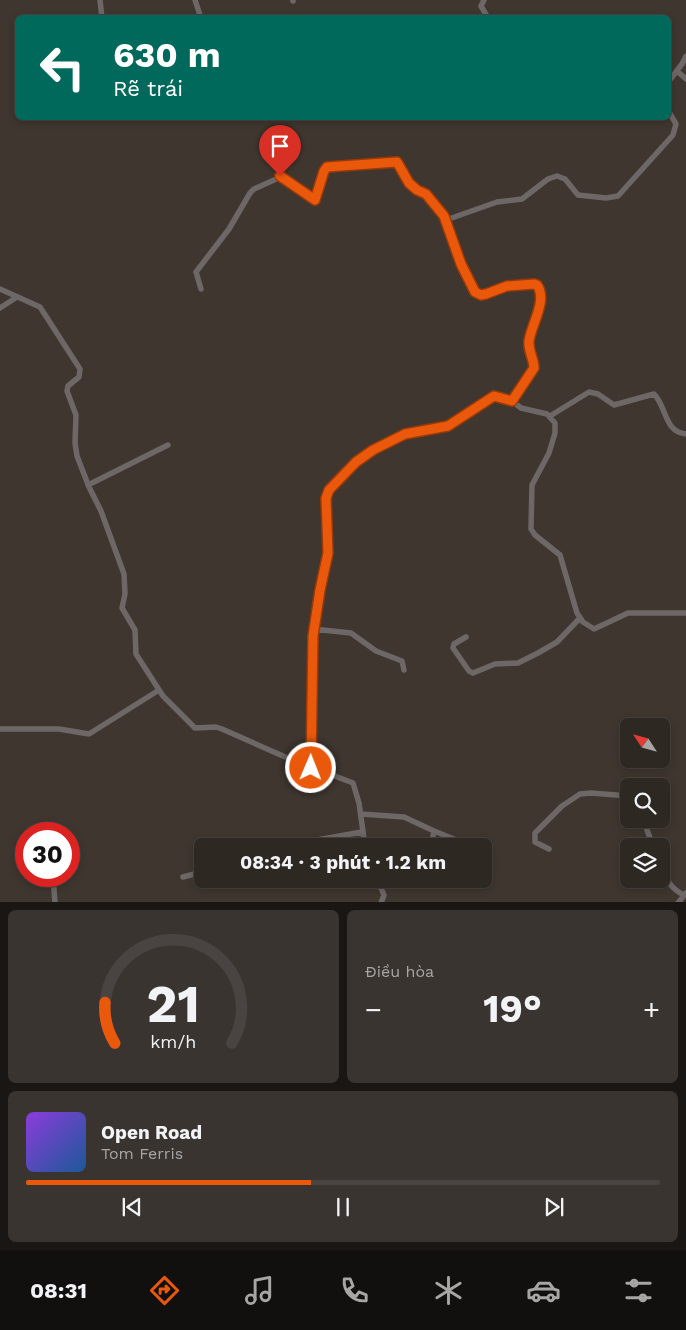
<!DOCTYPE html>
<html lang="vi">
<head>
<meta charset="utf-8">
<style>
  body { margin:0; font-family:"Work Sans",sans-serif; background:#3a3430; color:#f1f3f6; height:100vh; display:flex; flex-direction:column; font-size:19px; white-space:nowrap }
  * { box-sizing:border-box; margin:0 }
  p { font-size:16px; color:#a7a6a6 }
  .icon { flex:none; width:28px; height:28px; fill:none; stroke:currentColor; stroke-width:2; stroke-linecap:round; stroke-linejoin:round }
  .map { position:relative; height:902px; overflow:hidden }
  .side { display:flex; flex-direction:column; gap:8px; padding:8px; background:#191613; flex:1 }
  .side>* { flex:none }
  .hud { position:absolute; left:15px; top:15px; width:656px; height:105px; border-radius:8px; box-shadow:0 2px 8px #0003,0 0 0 1px #494441; background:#00695c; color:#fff; overflow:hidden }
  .needle { width:32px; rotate:306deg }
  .fabs { position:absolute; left:620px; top:718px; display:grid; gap:10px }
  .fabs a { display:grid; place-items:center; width:50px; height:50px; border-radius:8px; background:#2e2823; box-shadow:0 2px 8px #0003,0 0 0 1px #494441; font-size:25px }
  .speed { position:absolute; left:15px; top:822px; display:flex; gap:10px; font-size:25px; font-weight:700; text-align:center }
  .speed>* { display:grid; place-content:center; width:65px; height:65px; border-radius:50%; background:#2e2823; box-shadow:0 2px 8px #0003,0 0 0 1px #494441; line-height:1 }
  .speed .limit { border:8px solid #d22; background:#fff; color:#111 }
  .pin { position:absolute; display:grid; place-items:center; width:42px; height:42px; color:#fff; margin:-51px -21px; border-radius:50% 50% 50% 0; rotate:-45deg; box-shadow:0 0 5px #0007 }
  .pin .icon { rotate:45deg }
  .me { position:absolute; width:55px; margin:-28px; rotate:1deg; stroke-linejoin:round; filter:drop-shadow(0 0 4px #0008) }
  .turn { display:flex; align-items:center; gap:18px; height:105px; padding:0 15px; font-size:22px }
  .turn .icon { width:65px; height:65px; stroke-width:2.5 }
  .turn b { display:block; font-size:35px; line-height:42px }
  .big { font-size:38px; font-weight:700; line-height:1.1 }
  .side .tile { flex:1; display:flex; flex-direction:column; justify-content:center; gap:8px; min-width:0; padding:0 18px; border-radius:8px; background:#3a3430 }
  .side .dial { align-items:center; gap:0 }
  .dial svg { height:130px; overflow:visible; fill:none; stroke:#494441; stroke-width:7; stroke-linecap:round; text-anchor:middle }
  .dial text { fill:#f1f3f6; stroke:none }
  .song { display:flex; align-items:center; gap:15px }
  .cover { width:60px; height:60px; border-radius:8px; background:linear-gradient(135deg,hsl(270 70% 55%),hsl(210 70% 35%)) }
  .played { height:5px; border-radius:2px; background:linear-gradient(90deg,#ea580c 45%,#494441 45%) }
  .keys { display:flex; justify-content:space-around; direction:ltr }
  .heat { display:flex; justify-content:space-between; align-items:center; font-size:28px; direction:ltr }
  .side .tiles { flex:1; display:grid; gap:8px; grid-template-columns:1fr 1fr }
  .tile:last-child { grid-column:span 2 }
  .trip { position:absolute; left:194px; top:838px; width:298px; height:50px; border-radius:8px; background:#2e2823; box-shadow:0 2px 8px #0003,0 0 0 1px #494441; font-weight:700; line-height:50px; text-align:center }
  .menu { display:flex; height:80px; justify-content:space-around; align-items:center; background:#12100e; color:#a7a6a6 }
  .menu .icon { width:35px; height:35px }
  .menu .selected { color:#ea580c }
  .menu b { font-size:22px; color:#f1f3f6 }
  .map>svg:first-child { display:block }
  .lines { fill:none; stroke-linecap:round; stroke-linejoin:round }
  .minor { stroke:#6d6867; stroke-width:5.5 }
  .route-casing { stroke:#983908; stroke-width:12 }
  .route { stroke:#ea580c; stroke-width:9 }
</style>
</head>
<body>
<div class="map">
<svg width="686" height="903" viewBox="0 0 686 903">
  <rect width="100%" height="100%" fill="#3e362f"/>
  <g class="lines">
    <path class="minor" d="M100 0 102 18
      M195 0 201 18
      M484 0 481 6 488 18
      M293 1V0
      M677 71 686 79
      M669 81 682 64 686 56
      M446 220 497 202 522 199 548 179 557 176 565 179 578 195 606 198 618 196 673 135 676 124 669 112
      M0 289 40 307 80 369 79 377 68 386 67 391 76 415 75 443 77 456 89 487 101 511 124 574 125 594 122 608 135 630 136 654 163 696 195 728 216 727 222 729 283 756 353 783 359 803 365 846
      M201 289 196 272 229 229 250 193 254 189 283 176 308 197 315 200 324 171 327 167 397 162C402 170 405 181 413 188 417 190 420 191 424 192 431 196 443 211 446 219 451 233 465 291 480 295 486 296 493 291 498 289 508 285 531 280 539 287V308L529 342 534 368 512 401
      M0 308 17 297
      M550 416 589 392 598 394 614 405 654 394C667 407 664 432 686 434
      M88 485 168 445
      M313 629 351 633 376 651 402 661 404 670
      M466 637 454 644 453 648 469 671 473 673 495 664 518 663 538 653 557 642 579 619
      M0 729H59L89 734 159 690
      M311 768 313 636 320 590 328 553 327 493 337 480 356 462 373 450 405 434 448 425 490 397 494 396 508 398 521 408 547 414 555 423V433L549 453 532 485 531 529 535 535 560 555 577 613 583 622 594 629 628 613H686
      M361 814 404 817 434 831 431 846
      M643 819 653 846
      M434 831 459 841
      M283 846 362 832
      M549 849 535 842V833L562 806 580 794 591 793 629 796
      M661 867C667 880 671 889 684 895
      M53 876 55 903
      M183 877 202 872
      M377 879 384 895 381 903
      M678 903 686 893"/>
  </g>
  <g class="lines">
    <defs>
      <path id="route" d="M280 176 315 200 324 171 327 167 397 162 409 183 417 190 426 194 444 216 461 264 475 292 481 295 486 294 507 286 534 284 537 285C548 300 531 325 529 341 528 351 534 359 534 368L512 401 494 396 448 426 405 434 373 450 356 462 329 490 326 498 328 553 320 590 313 636 311 768"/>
    </defs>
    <use href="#route" class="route-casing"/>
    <use href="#route" class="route"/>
  </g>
</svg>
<div class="fabs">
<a><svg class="needle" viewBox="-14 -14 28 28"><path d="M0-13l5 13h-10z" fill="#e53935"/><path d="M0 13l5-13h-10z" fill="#a7a6a6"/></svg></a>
<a><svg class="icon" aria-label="search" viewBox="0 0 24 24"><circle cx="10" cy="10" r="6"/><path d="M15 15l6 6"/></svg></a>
<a><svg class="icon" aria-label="layers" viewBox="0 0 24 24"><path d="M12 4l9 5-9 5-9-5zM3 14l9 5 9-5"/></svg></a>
</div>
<div class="speed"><div class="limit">30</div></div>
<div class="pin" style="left:280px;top:176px;background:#d93025"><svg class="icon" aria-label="arrive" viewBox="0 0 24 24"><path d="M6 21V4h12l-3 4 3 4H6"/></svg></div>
<svg class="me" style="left:311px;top:768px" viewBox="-20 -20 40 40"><circle r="17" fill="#ea580c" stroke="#fff" stroke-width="3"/><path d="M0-11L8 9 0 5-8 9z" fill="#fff"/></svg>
<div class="trip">08:34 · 3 phút · 1.2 km</div>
<div class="hud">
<div class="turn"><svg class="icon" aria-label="left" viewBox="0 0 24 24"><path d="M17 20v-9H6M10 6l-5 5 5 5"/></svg><div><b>630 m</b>Rẽ trái</div></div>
</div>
</div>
<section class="side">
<div class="tiles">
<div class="tile dial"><svg viewBox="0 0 100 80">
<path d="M14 69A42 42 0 1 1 86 69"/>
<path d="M14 69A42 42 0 0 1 8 44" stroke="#ea580c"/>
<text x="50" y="56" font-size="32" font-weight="700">21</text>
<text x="50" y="72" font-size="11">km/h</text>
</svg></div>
<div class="tile"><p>Điều hòa</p>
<div class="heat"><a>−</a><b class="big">19°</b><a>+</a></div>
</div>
<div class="tile">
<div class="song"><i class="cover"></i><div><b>Open Road</b><p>Tom Ferris</p></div></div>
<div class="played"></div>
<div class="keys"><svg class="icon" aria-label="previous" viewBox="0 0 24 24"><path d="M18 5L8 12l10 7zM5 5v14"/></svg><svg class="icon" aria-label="pause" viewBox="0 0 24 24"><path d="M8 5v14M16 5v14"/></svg><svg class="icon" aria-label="next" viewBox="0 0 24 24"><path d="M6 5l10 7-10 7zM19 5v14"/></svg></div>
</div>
</div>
</section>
<nav class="menu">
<b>08:31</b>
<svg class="icon selected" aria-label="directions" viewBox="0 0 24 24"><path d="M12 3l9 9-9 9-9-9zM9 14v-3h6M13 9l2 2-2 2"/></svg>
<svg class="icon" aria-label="music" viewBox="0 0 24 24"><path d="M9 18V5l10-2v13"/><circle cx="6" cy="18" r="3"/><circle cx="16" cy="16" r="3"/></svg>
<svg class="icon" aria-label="phone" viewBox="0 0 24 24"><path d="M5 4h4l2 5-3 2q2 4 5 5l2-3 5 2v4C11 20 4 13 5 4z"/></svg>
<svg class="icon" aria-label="climate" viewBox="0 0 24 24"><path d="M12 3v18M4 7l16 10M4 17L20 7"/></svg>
<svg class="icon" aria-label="car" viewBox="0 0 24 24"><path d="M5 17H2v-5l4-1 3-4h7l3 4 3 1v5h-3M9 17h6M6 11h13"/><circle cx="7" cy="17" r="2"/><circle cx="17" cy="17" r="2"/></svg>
<svg class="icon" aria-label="filters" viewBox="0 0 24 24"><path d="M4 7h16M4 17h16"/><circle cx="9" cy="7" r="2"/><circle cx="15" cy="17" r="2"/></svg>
</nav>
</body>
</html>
